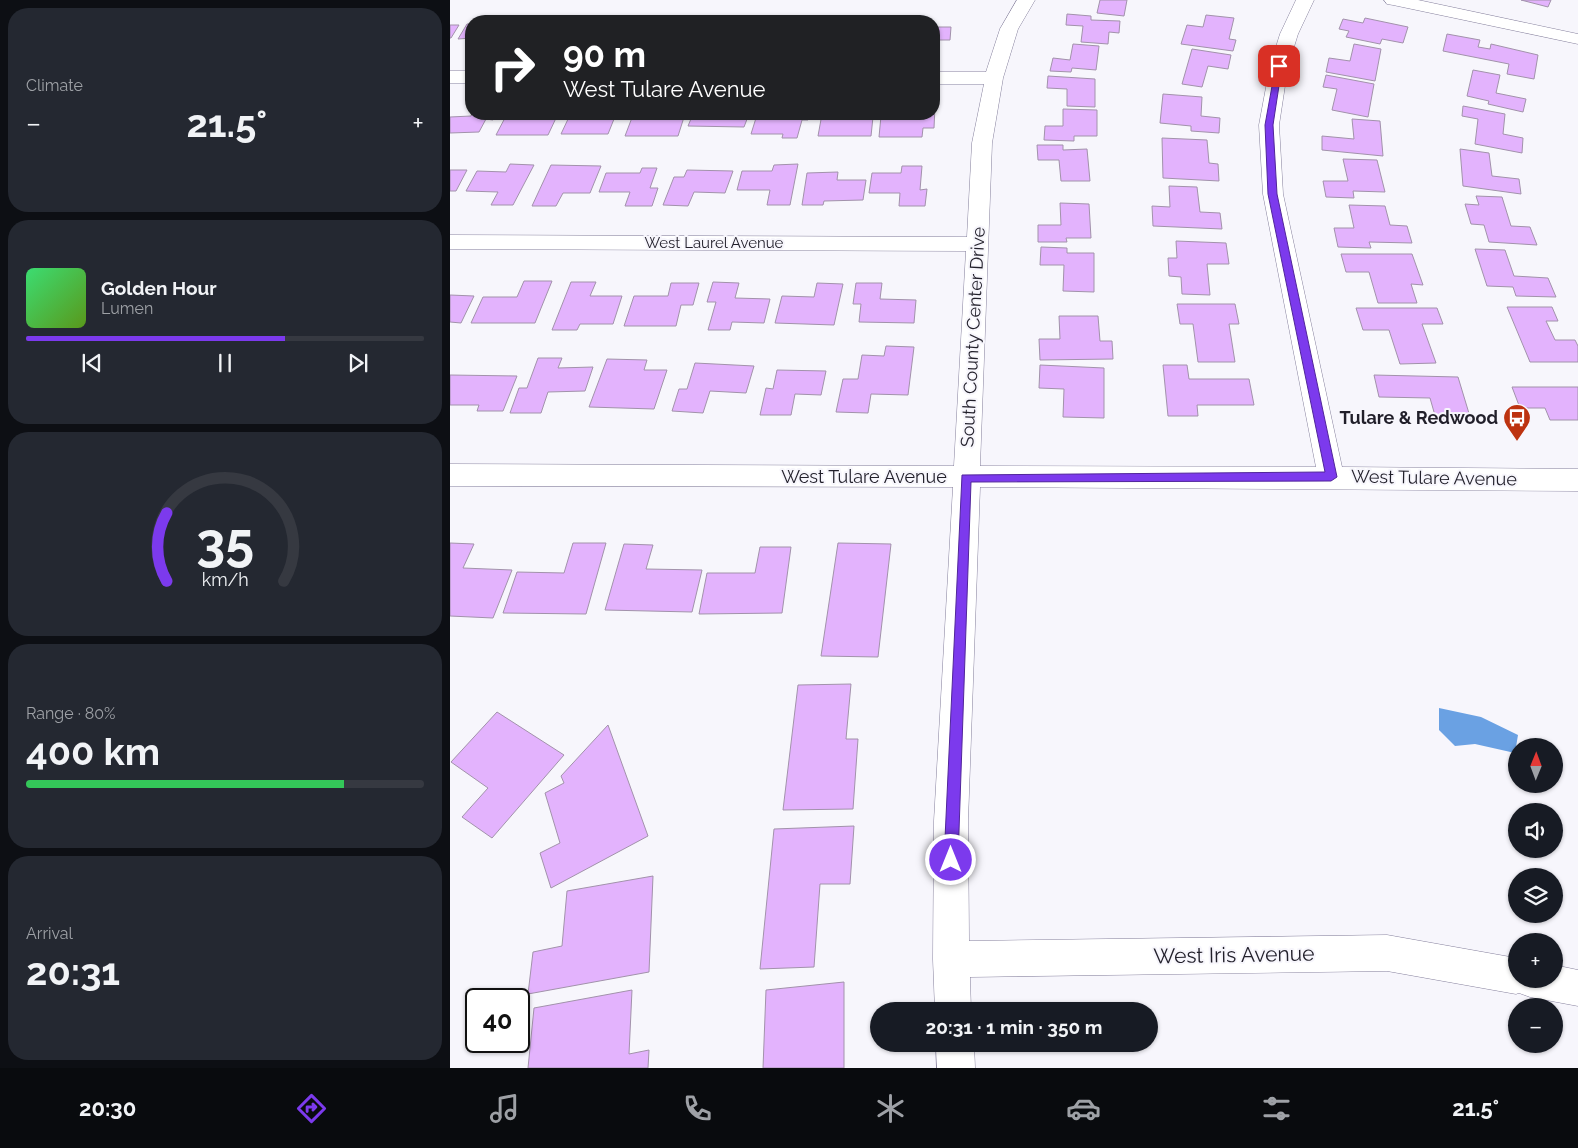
<!DOCTYPE html>
<html lang="en">
<head>
<meta charset="utf-8">
<style>
  body { margin:0; font-family:Raleway,sans-serif; background:#242831; color:#f1f3f6; height:100vh; display:flex; flex-direction:column; font-size:19px; white-space:nowrap }
  * { box-sizing:border-box; margin:0 }
  p { font-size:16px; color:#9ea1a6 }
  .icon { flex:none; width:28px; height:28px; fill:none; stroke:currentColor; stroke-width:2; stroke-linecap:round; stroke-linejoin:round }
  .map { position:relative; flex:1; overflow:hidden }
  .drawer { display:flex; flex-direction:column; gap:8px; padding:8px; background:#0d0f14; width:450px }
  .drawer>* { flex:none }
  .guide { position:absolute; left:15px; top:15px; width:475px; height:105px; border-radius:20px; box-shadow:0 1px 4px #0004; background:#202124; color:#fff; overflow:hidden }
  .needle { width:32px; rotate:1deg }
  .fabs { position:absolute; left:1058px; top:738px; display:grid; gap:10px }
  .fabs a { display:grid; place-items:center; width:55px; height:55px; border-radius:50%; background:#171b24; box-shadow:0 1px 4px #0004; font-size:25px }
  .speed { position:absolute; left:15px; top:988px; display:flex; gap:10px; font-size:25px; font-weight:700; text-align:center }
  .speed>* { display:grid; place-content:center; width:65px; height:65px; border-radius:50%; background:#171b24; box-shadow:0 1px 4px #0004; line-height:1 }
  .speed .limit { border:2px solid #111; border-radius:8px; background:#fff; color:#111 }
  .pin { position:absolute; display:grid; place-items:center; width:42px; height:42px; color:#fff; margin:-21px; border-radius:10px; box-shadow:0 2px 8px #0006 }
  .me { position:absolute; width:55px; margin:-28px; rotate:0deg; stroke-linejoin:round; filter:drop-shadow(0 0 4px #0008) }
  .turn { display:flex; align-items:center; gap:18px; height:105px; padding:0 15px; font-size:22px }
  .turn .icon { width:65px; height:65px; stroke-width:2.5 }
  .turn b { display:block; font-size:35px; line-height:42px }
  .big { font-size:38px; font-weight:700; line-height:1.1 }
  .drawer .widget { flex:1; display:flex; flex-direction:column; justify-content:center; gap:8px; min-width:0; padding:0 18px; border-radius:20px; background:#242831 }
  .drawer .dial { align-items:center; gap:0 }
  .dial svg { height:130px; overflow:visible; fill:none; stroke:#363941; stroke-width:7; stroke-linecap:round; text-anchor:middle }
  .dial text { fill:#f1f3f6; stroke:none }
  .song { display:flex; align-items:center; gap:15px }
  .cover { width:60px; height:60px; border-radius:8px; background:linear-gradient(135deg,hsl(140 70% 55%),hsl(90 70% 35%)) }
  .played { height:5px; border-radius:2px; background:linear-gradient(90deg,#7c3aed 65%,#363941 65%) }
  .keys { display:flex; justify-content:space-around; direction:ltr }
  .heat { display:flex; justify-content:space-between; align-items:center; font-size:28px; direction:ltr }
  .charge { height:8px; border-radius:4px; background:linear-gradient(90deg,#34c759 80%,#363941 0) }
  .trip { position:absolute; left:420px; top:1002px; width:288px; height:50px; border-radius:25px; background:#171b24; box-shadow:0 1px 4px #0004; font-weight:700; line-height:50px; text-align:center }
  .tabs { display:flex; height:80px; justify-content:space-around; align-items:center; background:#090b0e; color:#9ea1a6 }
  .tabs .icon { width:35px; height:35px }
  .tabs .selected { color:#7c3aed }
  .tabs b { font-size:22px; color:#f1f3f6 }
  main { display:flex; flex:1; min-height:0 }
  .map>svg:first-child { display:block }
  .water { fill:#6aa1e3 }
  .building { fill:#e3b3fd; stroke:#a292ab }
  .lines { fill:none; stroke-linecap:round; stroke-linejoin:round }
  .minor-casing { stroke:#86819d; stroke-width:1 }
  .minor { fill:#fff; fill-rule:evenodd }
  .route { fill:#7c3aed; stroke:#51269a }
  .labels { text-anchor:middle; stroke-width:4; stroke-linejoin:round; paint-order:stroke }
  .far-street-label { font-size:15px; fill:#211f2a; stroke:#f7f6fc }
  .street-label { font-size:18px; fill:#211f2a; stroke:#f7f6fc }
  .poi-label { font-size:18px; font-weight:bold; fill:#211f2a; stroke:#f7f6fc; text-anchor:end }
  .near-street-label { font-size:21px; fill:#211f2a; stroke:#f7f6fc }
</style>
</head>
<body>
<main>
<section class="drawer">
<div class="widget"><p>Climate</p>
<div class="heat"><a>−</a><b class="big">21.5°</b><a>+</a></div>
</div>
<div class="widget">
<div class="song"><i class="cover"></i><div><b>Golden Hour</b><p>Lumen</p></div></div>
<div class="played"></div>
<div class="keys"><svg class="icon" aria-label="previous" viewBox="0 0 24 24"><path d="M18 5L8 12l10 7zM5 5v14"/></svg><svg class="icon" aria-label="pause" viewBox="0 0 24 24"><path d="M8 5v14M16 5v14"/></svg><svg class="icon" aria-label="next" viewBox="0 0 24 24"><path d="M6 5l10 7-10 7zM19 5v14"/></svg></div>
</div>
<div class="widget dial"><svg viewBox="0 0 100 80">
<path d="M14 69A42 42 0 1 1 86 69"/>
<path d="M14 69A42 42 0 0 1 14 27" stroke="#7c3aed"/>
<text x="50" y="56" font-size="32" font-weight="700">35</text>
<text x="50" y="72" font-size="11">km/h</text>
</svg></div>
<div class="widget"><p>Range · 80%</p><b class="big">400 km</b><div class="charge"></div></div>
<div class="widget"><p>Arrival</p><b class="big">20:31</b></div>
</section>
<div class="map">
<svg width="1128" height="1068" viewBox="0 0 1128 1068">
  <rect width="100%" height="100%" fill="#f7f6fc"/>
  <path class="water" d="M989 708 1031 717 1068 735 1065 753 1025 744 1005 746 989 730Z"/>
  <path class="building" d="M650 0H677L674 16 647 13Z
    M1071 0H1101L1098 7Z
    M617 14 641 16V20L670 21 669 33 659 32 658 44 631 42 633 26 616 25Z
    M756 15 784 18 779 39 786 40 783 51 731 44 737 25 753 27Z
    M47 17H68L66 21H44Z
    M152 17H175L173 21H149Z
    M915 18 958 27 953 43 932 39 930 44 896 37 899 31 889 29 893 19 913 23Z
    M17 24H21V38L8 39Z
    M0 25H9L1 38H0Z
    M484 27H501L500 40H484Z
    M997 34 1030 40 1028 47 1040 49 1041 44 1088 55 1084 79 1057 74 1059 64 993 51Z
    M623 44 649 46 646 70 622 68 621 72 600 71 603 58 620 60Z
    M904 44 931 49 925 81 876 72 879 58 900 61Z
    M742 49 781 55 778 69 758 66 752 87 732 84Z
    M1023 70 1050 75 1046 93 1076 99 1073 112 1038 104 1039 101 1017 96Z
    M876 75 924 84 918 117 882 110 887 89 873 87Z
    M598 76 645 79V107L617 106V89L597 88Z
    M713 94 752 97 751 116 770 118 769 133 741 131V126L710 123Z
    M484 106H485L484 128H473L472 137H429L431 116 461 117V114H484Z
    M1013 106 1055 114 1053 134 1073 138 1072 153 1025 144 1028 119 1012 116Z
    M613 109 647 110V136H624V141L594 140 595 126H613Z
    M22 114H46L43 120 36 119 29 132 0 133V117L21 116Z
    M57 114H82L81 116H107L98 135H46Z
    M149 114H172L169 119H164L158 134H111L119 117H148Z
    M212 114H235L228 136H175L183 115Z
    M243 114H299L294 127 238 126Z
    M338 114H359L358 120H352L347 138H332L333 134H301L306 118H337Z
    M372 114H393V117H423L421 136H368Z
    M902 119 930 121 933 156 872 150V136L904 139Z
    M712 138 757 140 759 163 768 164 769 181 713 178Z
    M587 145H613V150L637 149 640 181H611L609 160H588Z
    M1010 149 1039 153 1042 176 1069 179 1071 194 1013 186Z
    M893 159 927 160 935 192 903 191 904 198 876 197 873 181H898Z
    M60 164 84 165 63 205H41L48 192 16 191 27 171 56 172Z
    M348 164 340 205H317L320 190H287L292 171H322L324 165Z
    M101 165 151 166 140 193H113L106 206H82Z
    M452 166H472L470 190 477 189 475 206H449L450 193H419L422 173H451Z
    M192 168H207L200 188H208L202 206H175L180 192H149L156 173H190Z
    M0 170H17L6 191H0Z
    M237 170 283 171 275 193 244 192 238 206 213 205 224 177H234Z
    M388 172 387 180H416L413 200 374 201 373 205H352L357 173Z
    M719 186 747 187 750 212 770 213 772 229 703 226 702 206 720 207Z
    M1026 196 1052 197 1061 226 1080 227 1087 245 1039 242 1034 225 1021 224 1015 204 1029 205Z
    M610 203 639 204 641 238H616L617 242H588V225H611Z
    M899 205 935 206 940 225 957 226 962 243 919 242 921 248 888 247 884 228H904Z
    M726 241 776 243 779 264H757L760 295 732 294 731 277 719 276 718 258H727Z
    M591 247 617 248V253H644V292L613 291 614 265H590Z
    M1025 249 1055 250 1064 276 1098 278 1106 297 1066 296 1063 287 1037 286Z
    M891 254H962L973 285 961 284 967 303H928L919 272H896Z
    M74 281H102L85 323H21L33 297H67Z
    M121 282H146L140 296H172L163 324H130L127 330H102Z
    M263 282 289 283 285 298 320 299 314 323 282 322 280 330H258L266 302H257Z
    M221 283H249L243 305H231L226 326H174L184 296H218Z
    M367 283 393 284 384 325 325 323 332 296 364 297Z
    M406 283H432L430 299 466 300 464 323 409 322 411 304H403Z
    M0 295 24 296 11 323 0 322Z
    M727 304H785L789 324H779L785 362H748L743 324H730Z
    M1057 307H1102L1108 321H1096L1105 340H1125L1128 346V362H1080Z
    M906 308H987L993 324H972L986 363 950 364 939 330H913Z
    M609 316H648L650 341H662L663 359 590 360 589 339H610Z
    M436 346 464 347 458 395 421 394 418 413 386 412 393 379H408L412 355 434 356Z
    M88 358H112L108 368 143 367 135 391 98 392 91 413H60L69 388H77Z
    M157 359 197 360 194 370H217L204 409 139 407Z
    M245 363 304 366 296 393 260 391 253 413 222 411 229 389H237Z
    M590 365 654 368V418L613 417 614 389 589 388Z
    M713 365H737L739 379H799L804 405H747L748 416H718Z
    M327 370 376 371 371 395 345 394 341 415H310L316 388 323 389Z
    M0 375 67 376 53 411H27L29 405H0Z
    M924 375 1008 377 1021 420 986 419 980 398 929 397Z
    M1062 387H1128V420H1100L1095 408H1070Z
    M0 543 24 544 13 568 62 570 43 618 0 616Z
    M123 543H156L136 614 53 613 67 572 114 573Z
    M388 543 441 544 428 657 371 656Z
    M174 544 203 545 196 569 252 570 242 612 155 610Z
    M310 547H341L332 613 249 614 257 573H305Z
    M401 684 396 739H408L403 809 333 810 348 685Z
    M47 712 114 755 42 838 12 817 38 788 1 762Z
    M158 725 198 836 101 888 90 853 110 843 95 793 114 783 111 776Z
    M404 826 400 884H370L364 967 310 969 324 829Z
    M203 876 199 972 78 994 83 952 112 946 117 891Z
    M394 982V1068H313L316 990Z
    M182 990 179 1054 199 1050 198 1068H78L84 1008Z"/>
  <g class="lines">
    <defs>
      <path id="minor" d="M567 0H585L568 29 553 78 542 143 530 466 866 467 813 194 809 125 820 66 830 34 846 0H864L848 34 838 66 829 125 833 194 892 467 1128 469V491L530 487 518 821 519 941 937 935 1066 958V979H1104V965L1128 970V1006L1080 997 1069 993 1066 994 937 971 520 977 521 1011H485L483 959 484 821 503 487 0 486V464L504 466 516 251 0 249V235L517 237 522 143 534 84H484V72H536L550 29Z
        M934 0H968L1128 34V44L943 5 937 4Z
        M0 71H21V83H0Z
        M486 1044H524L525 1068H487Z"/>
    </defs>
    <use href="#minor" class="minor-casing"/>
    <use href="#minor" class="minor"/>
  </g>
  <path class="route" d="M826 64 832 66 823 125 827 194 887 477 881 481 521 482 508 860 506 865 501 867 496 865 494 860 512 475 875 472 818 194 815 125Z"/>
  <defs>
    <symbol id="bus-pin" viewBox="-11 -11 22 30"><path d="M0 17L-7.5 6A9.5 9.5 0 1 1 7.5 6Z" fill="#bd3310" stroke="#f7f6fc"/><path d="M-5-6H5V4H4V6H2V4H-2V6H-4V4H-5ZM-3.5-4V0h7V-4ZM-3.5 1.2v1.5H-2V1.2ZM2 1.2v1.5H3.5V1.2Z" fill="#fff"/></symbol>
  </defs>
  <g fill-rule="evenodd">
    <use href="#bus-pin" x="1051" y="402" width="32" height="43"/>
  </g>
  <g class="labels">
    <g class="far-street-label">
      <text x="264" y="248">West Laurel Avenue</text>
    </g>
    <g class="street-label">
      <text transform="translate(523 337) rotate(-87)" y="6">South County Center Drive</text>
      <text x="414" y="483">West Tulare Avenue</text>
      <text transform="translate(984 478) rotate(1)" y="6">West Tulare Avenue</text>
    </g>
    <g class="poi-label">
      <text x="1048" y="424">Tulare &amp; Redwood</text>
    </g>
    <g class="near-street-label">
      <text transform="translate(784 955) rotate(-1)" y="7">West Iris Avenue</text>
    </g>
  </g>
</svg>
<div class="fabs">
<a><svg class="needle" viewBox="-14 -14 28 28"><path d="M0-13l5 13h-10z" fill="#e53935"/><path d="M0 13l5-13h-10z" fill="#9ea1a6"/></svg></a>
<a><svg class="icon" aria-label="sound" viewBox="0 0 24 24"><path d="M4 9h4l5-4v14l-5-4H4zM17 9q2 3 0 6"/></svg></a>
<a><svg class="icon" aria-label="layers" viewBox="0 0 24 24"><path d="M12 4l9 5-9 5-9-5zM3 14l9 5 9-5"/></svg></a>
<a>+</a>
<a>−</a>
</div>
<div class="speed"><div class="limit">40</div></div>
<div class="pin" style="left:829px;top:66px;background:#d93025"><svg class="icon" aria-label="arrive" viewBox="0 0 24 24"><path d="M6 21V4h12l-3 4 3 4H6"/></svg></div>
<svg class="me" style="left:501px;top:860px" viewBox="-20 -20 40 40"><circle r="17" fill="#7c3aed" stroke="#fff" stroke-width="3"/><path d="M0-11L8 9 0 5-8 9z" fill="#fff"/></svg>
<div class="trip">20:31 · 1 min · 350 m</div>
<div class="guide">
<div class="turn"><svg class="icon" aria-label="right" viewBox="0 0 24 24"><path d="M7 20v-9h11M14 6l5 5-5 5"/></svg><div><b>90 m</b>West Tulare Avenue</div></div>
</div>
</div>
</main>
<nav class="tabs">
<b>20:30</b>
<svg class="icon selected" aria-label="directions" viewBox="0 0 24 24"><path d="M12 3l9 9-9 9-9-9zM9 14v-3h6M13 9l2 2-2 2"/></svg>
<svg class="icon" aria-label="music" viewBox="0 0 24 24"><path d="M9 18V5l10-2v13"/><circle cx="6" cy="18" r="3"/><circle cx="16" cy="16" r="3"/></svg>
<svg class="icon" aria-label="phone" viewBox="0 0 24 24"><path d="M5 4h4l2 5-3 2q2 4 5 5l2-3 5 2v4C11 20 4 13 5 4z"/></svg>
<svg class="icon" aria-label="climate" viewBox="0 0 24 24"><path d="M12 3v18M4 7l16 10M4 17L20 7"/></svg>
<svg class="icon" aria-label="car" viewBox="0 0 24 24"><path d="M5 17H2v-5l4-1 3-4h7l3 4 3 1v5h-3M9 17h6M6 11h13"/><circle cx="7" cy="17" r="2"/><circle cx="17" cy="17" r="2"/></svg>
<svg class="icon" aria-label="filters" viewBox="0 0 24 24"><path d="M4 7h16M4 17h16"/><circle cx="9" cy="7" r="2"/><circle cx="15" cy="17" r="2"/></svg>
<b>21.5°</b>
</nav>
</body>
</html>
